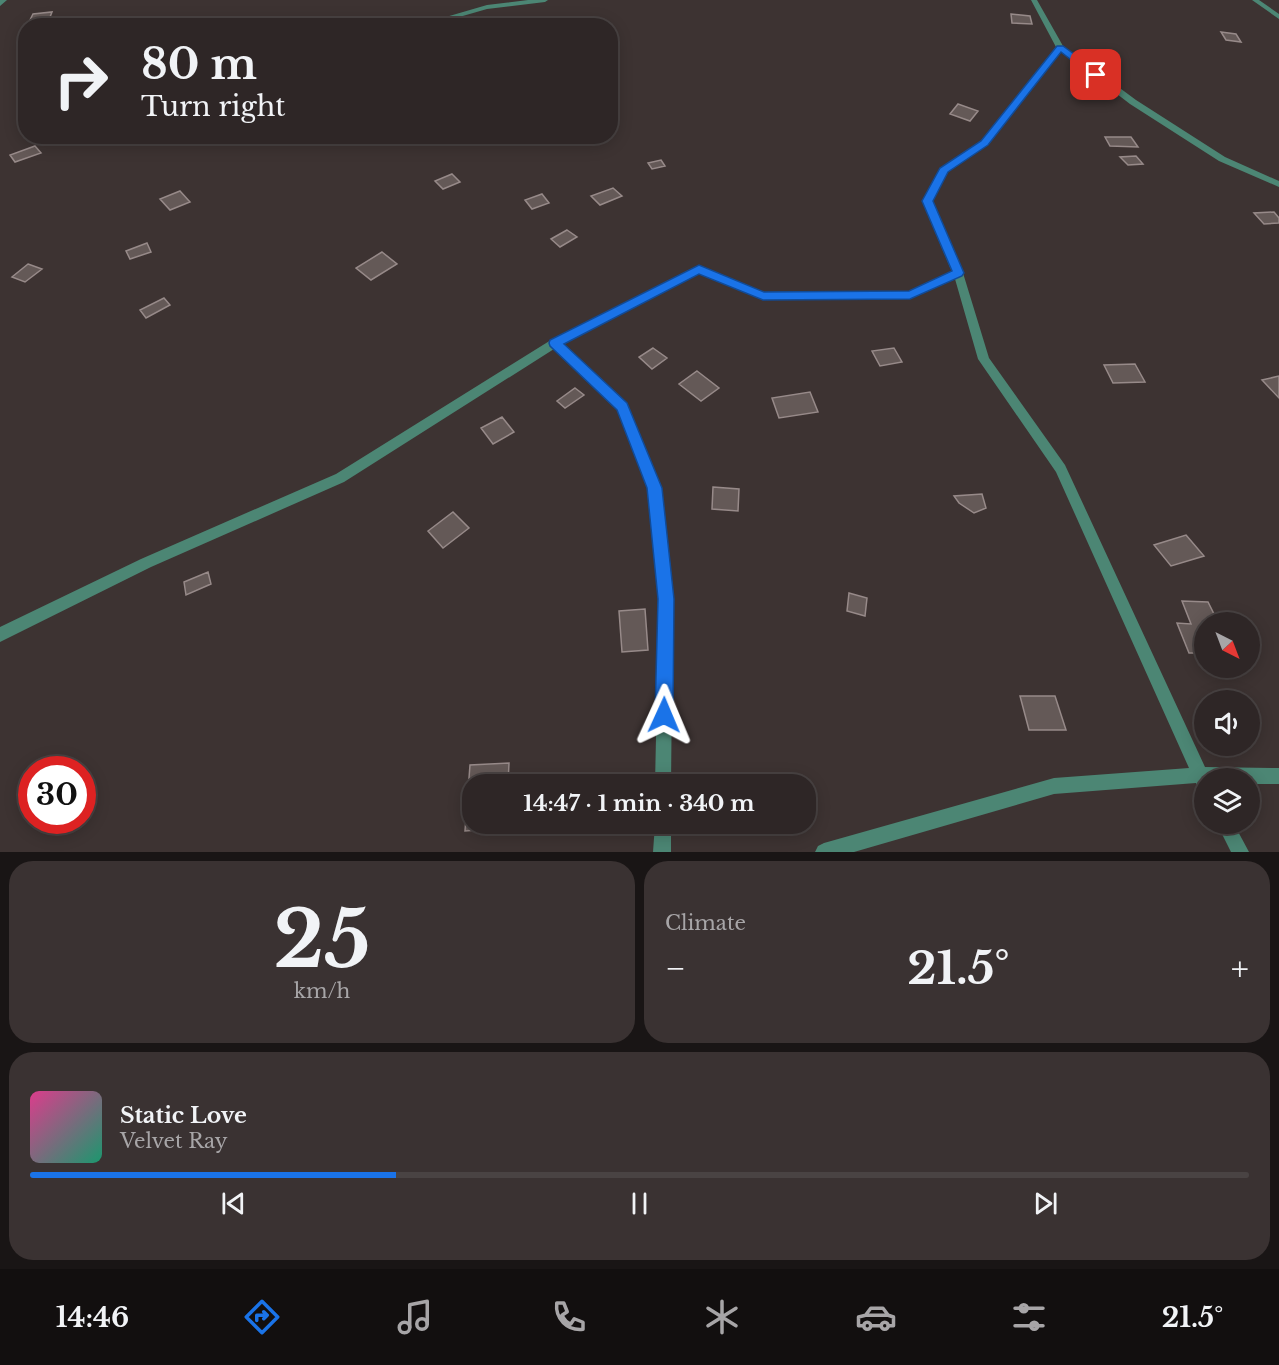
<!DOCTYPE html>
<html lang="en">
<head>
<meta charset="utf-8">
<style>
  body { margin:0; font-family:"Libre Baskerville",serif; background:#3a3232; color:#f1f3f6; height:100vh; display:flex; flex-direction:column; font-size:22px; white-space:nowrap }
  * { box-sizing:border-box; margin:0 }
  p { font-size:20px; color:#a7a5a7 }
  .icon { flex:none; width:33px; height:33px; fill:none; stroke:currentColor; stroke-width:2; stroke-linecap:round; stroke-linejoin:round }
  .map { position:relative; height:852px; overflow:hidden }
  .details { display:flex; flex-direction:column; gap:9px; padding:9px; background:#191515; flex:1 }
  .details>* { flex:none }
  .top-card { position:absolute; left:18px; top:18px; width:600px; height:126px; border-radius:24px; box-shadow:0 3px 15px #0003,0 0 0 2px #494343; background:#2e2626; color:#f1f3f6; overflow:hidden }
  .needle { width:39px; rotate:138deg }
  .tools { position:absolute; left:1194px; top:612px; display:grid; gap:12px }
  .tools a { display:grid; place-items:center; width:66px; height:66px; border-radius:50%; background:#2e2626; box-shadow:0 3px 15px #0003,0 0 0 2px #494343; font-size:30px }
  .speed { position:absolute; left:18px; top:756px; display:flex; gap:12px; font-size:30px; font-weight:700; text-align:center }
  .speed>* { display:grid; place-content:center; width:78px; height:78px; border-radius:50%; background:#2e2626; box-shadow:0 3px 15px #0003,0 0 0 2px #494343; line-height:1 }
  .speed .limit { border:9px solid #d22; background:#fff; color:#111 }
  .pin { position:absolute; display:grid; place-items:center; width:51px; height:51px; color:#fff; margin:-26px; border-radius:12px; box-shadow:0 3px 9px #0006 }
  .me { position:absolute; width:66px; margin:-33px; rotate:1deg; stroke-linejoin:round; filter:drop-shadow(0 0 4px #0008) }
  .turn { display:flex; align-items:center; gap:21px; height:126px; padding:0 24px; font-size:27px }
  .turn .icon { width:78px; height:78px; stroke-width:2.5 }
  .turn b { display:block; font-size:42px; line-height:51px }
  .big { font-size:45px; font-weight:700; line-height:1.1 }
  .details .tile { flex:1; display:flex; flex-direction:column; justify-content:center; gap:9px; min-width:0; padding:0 21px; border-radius:24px; background:#3a3232 }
  .details .dial { align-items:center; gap:0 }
  .dial b { font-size:78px; line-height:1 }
  .song { display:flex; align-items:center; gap:18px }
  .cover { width:72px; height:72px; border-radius:9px; background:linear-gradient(135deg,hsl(330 70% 55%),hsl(160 70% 35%)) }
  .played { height:6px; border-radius:3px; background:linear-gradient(90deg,#1a73e8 30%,#494343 30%) }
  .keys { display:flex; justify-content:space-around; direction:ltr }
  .heat { display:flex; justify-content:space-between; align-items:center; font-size:33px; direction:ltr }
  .details .tiles { flex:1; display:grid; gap:9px; grid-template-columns:1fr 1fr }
  .tile:last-child { grid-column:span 2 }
  .trip { position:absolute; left:462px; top:774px; width:354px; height:60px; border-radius:24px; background:#2e2626; box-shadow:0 3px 15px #0003,0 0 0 2px #494343; font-weight:700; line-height:60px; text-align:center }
  .tab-bar { display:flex; height:96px; justify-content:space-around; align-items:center; background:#120f0f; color:#a7a5a7 }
  .tab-bar .icon { width:42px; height:42px }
  .tab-bar .on { color:#1a73e8 }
  .tab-bar b { font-size:27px; color:#f1f3f6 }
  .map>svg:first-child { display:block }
  .building { fill:#645957; stroke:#978a89; stroke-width:1.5 }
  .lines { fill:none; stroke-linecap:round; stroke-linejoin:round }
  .minor { fill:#4c8674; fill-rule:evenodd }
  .route { fill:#1a73e8; stroke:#114b97; stroke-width:1.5 }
</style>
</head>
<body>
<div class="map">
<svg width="1279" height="852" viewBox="0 0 1279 852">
  <rect width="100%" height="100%" fill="#3d3332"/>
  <path class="building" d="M52 12 50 17 30 20 33 14Z
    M1011 14 1030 16 1032 24 1012 23Z
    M1221 32 1236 34 1241 42 1226 40Z
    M958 104 978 111 970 121 950 114Z
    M1105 137H1131L1138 147 1110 146Z
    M35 146 41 153 15 162 10 155Z
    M1136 156 1143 164 1128 165 1120 157Z
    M661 160 665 166 652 169 648 163Z
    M452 174 460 182 443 189 435 181Z
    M613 188 622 196 600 205 591 196Z
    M180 191 190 202 170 210 160 199Z
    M542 194 549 203 532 209 525 200Z
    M1274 212 1279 218V223L1264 224 1254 213Z
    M567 230 577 237 560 247 551 239Z
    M147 243 151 252 130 259 126 251Z
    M382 252 397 264 371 280 356 268Z
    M28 264 42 269 25 282 12 277Z
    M164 298 170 305 146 318 140 310Z
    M653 348 667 358 652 369 639 357Z
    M894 348 902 362 880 366 872 351Z
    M1135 364 1145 382 1113 383 1104 365Z
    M697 371 719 388 701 401 679 384Z
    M1279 376V398L1262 380Z
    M575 388 584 395 565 408 557 401Z
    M810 392 818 412 779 418 772 398Z
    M502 417 514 432 493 444 481 428Z
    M713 487 739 489 738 511 712 509Z
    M982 494 986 508 974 513 959 503 954 496Z
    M453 512 469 528 443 548 428 531Z
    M1186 535 1204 556 1171 566 1154 545Z
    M208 572 211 584 186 595 184 582Z
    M849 593 867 598 865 616 847 611Z
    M1182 601 1208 602 1218 622H1204V653H1189L1177 623 1191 624Z
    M645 609 648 650 622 652 619 611Z
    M1020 696H1055L1066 730H1029Z
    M509 763 508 784H472V824H506L505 828 465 831 470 765Z"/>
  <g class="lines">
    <path class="minor" d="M0 0H7L0 6Z
      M528 0H548L545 2 487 9 428 26H415L487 5Z
      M1031 0H1037L1063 46 1136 100 1225 157 1279 181V187L1219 161 1130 104 1061 51 988 145 948 172 932 201 963 273 989 358 1065 465 1205 767 1279 768V784H1250V778H1204V790L1198 788 1196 783 1054 794 854 852H815L818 846 824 843 1054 778 1189 768 1056 472 978 359 955 279 910 299 763 300 699 273 563 344 626 404 660 488 673 599 671 784H655L659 599 648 488 617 410 554 349 344 482 151 567 0 642V627L141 559 336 474 551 340 695 267H703L764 292 909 291 952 272 922 201 941 168 982 141 1056 47Z
      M1252 0H1259L1279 14V19Z
      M655 824H671V852H653Z
      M1217 824H1234L1249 852H1231Z"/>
  </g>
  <path class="route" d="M1057 46H1063L1100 73V77H1093L1061 52 988 145 948 172 933 201 964 273 962 276 910 299 763 300 699 274 564 344 627 403 662 488 674 599 673 715 670 721 664 724 658 721 655 715 658 599 647 488 617 410 550 346 549 343 550 340 699 265 764 292 909 291 952 271 922 201 940 168 981 141Z"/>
</svg>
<div class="tools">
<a><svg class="needle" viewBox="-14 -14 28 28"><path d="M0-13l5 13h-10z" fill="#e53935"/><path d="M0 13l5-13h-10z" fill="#a7a5a7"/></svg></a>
<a><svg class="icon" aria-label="sound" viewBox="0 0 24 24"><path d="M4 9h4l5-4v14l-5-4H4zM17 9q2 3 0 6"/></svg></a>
<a><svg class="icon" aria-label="layers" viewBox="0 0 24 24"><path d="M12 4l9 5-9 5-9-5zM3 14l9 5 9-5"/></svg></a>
</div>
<div class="speed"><div class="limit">30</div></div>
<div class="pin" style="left:1096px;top:75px;background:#d93025"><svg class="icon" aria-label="arrive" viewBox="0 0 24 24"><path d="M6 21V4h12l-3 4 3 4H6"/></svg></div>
<svg class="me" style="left:664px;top:715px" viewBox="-20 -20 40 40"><path d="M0-17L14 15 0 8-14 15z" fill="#1a73e8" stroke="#fff" stroke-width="4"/></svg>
<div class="trip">14:47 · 1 min · 340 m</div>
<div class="top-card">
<div class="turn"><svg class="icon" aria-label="right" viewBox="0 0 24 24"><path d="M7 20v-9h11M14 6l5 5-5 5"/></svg><div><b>80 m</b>Turn right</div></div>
</div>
</div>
<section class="details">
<div class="tiles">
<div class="tile dial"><b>25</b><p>km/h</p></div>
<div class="tile"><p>Climate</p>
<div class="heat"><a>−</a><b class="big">21.5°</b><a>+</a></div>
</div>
<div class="tile">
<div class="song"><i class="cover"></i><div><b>Static Love</b><p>Velvet Ray</p></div></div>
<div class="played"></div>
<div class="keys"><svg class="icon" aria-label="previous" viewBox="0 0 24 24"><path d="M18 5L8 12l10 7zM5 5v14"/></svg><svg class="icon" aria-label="pause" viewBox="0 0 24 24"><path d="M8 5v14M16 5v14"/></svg><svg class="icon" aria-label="next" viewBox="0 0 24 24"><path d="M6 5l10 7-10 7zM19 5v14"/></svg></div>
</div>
</div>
</section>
<nav class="tab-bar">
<b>14:46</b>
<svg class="icon on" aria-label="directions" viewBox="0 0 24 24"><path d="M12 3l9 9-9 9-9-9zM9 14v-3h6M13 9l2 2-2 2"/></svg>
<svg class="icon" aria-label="music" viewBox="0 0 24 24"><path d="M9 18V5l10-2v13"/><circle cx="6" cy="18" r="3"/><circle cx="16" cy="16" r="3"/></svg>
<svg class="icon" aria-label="phone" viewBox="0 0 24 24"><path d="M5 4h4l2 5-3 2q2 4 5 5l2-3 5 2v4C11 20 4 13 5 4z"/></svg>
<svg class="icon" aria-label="climate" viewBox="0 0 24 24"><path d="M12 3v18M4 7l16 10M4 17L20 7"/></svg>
<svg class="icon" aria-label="car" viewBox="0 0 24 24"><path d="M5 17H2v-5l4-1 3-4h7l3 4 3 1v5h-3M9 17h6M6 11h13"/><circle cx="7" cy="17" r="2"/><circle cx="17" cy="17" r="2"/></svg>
<svg class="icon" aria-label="filters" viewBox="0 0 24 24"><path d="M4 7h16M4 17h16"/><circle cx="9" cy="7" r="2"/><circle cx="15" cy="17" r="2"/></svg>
<b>21.5°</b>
</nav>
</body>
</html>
